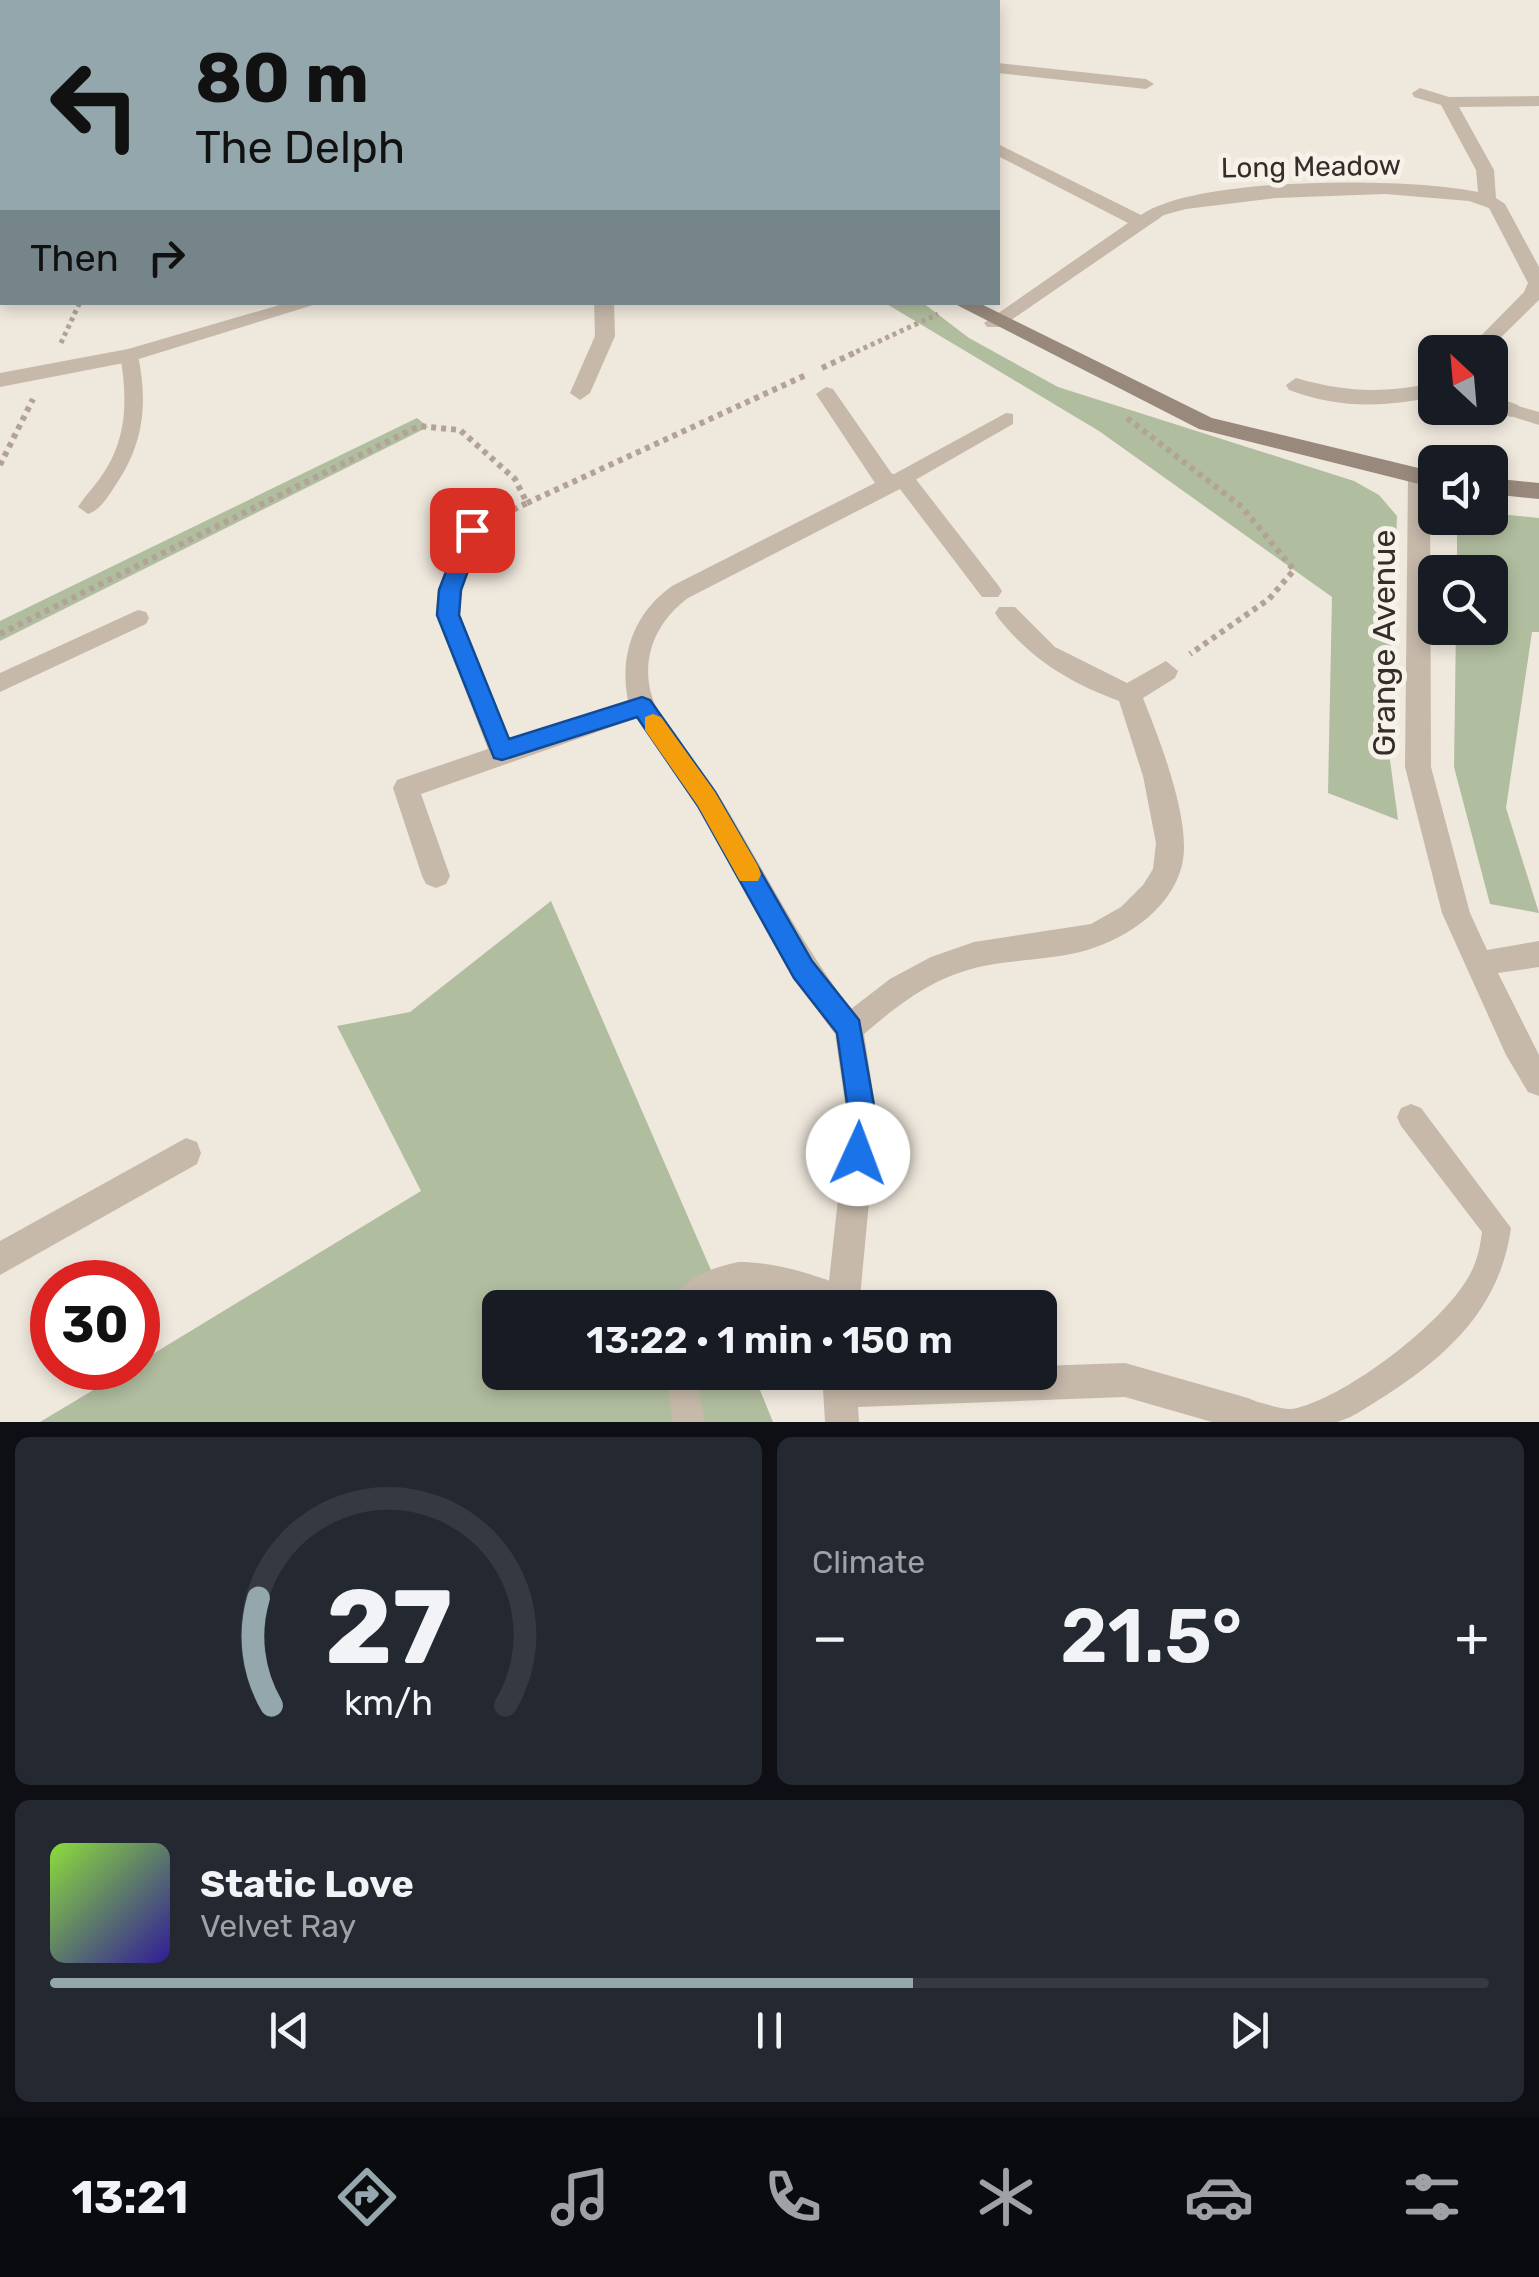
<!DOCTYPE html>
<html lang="en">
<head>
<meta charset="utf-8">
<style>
  body { margin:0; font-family:Rubik,sans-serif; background:#242831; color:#f1f3f6; height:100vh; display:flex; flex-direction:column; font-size:38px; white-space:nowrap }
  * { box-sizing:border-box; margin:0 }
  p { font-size:32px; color:#9ea1a6 }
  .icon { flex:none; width:55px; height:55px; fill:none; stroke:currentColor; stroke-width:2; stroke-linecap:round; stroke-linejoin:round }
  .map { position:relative; height:1422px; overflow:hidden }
  .panel { display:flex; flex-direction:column; gap:15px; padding:15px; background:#0d0f14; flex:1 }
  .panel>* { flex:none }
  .banner { position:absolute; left:0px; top:0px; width:1000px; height:305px; box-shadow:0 5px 15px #0003; background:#94a7ac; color:#111; overflow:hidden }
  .needle { width:65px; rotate:334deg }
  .tools { position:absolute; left:1418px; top:335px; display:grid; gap:20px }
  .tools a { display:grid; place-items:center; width:90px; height:90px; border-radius:15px; background:#171b24; box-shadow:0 5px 15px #0003; font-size:50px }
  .speed { position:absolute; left:30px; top:1260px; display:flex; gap:20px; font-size:50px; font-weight:700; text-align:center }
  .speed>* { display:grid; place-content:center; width:130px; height:130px; border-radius:50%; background:#171b24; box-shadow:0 5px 15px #0003; line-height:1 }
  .speed .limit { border:15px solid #d22; background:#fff; color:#111 }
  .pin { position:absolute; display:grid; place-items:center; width:85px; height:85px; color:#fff; margin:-42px; border-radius:20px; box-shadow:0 5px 15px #0006 }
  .me { position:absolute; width:110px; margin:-55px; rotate:2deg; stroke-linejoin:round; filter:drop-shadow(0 0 8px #0008) }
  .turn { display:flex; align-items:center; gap:35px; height:210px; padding:0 30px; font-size:45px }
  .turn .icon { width:130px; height:130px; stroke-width:2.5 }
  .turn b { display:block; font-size:70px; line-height:85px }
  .then { display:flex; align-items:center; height:95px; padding:0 30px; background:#0003; gap:20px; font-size:38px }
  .big { font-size:75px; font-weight:600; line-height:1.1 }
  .panel .card { flex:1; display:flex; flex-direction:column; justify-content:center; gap:15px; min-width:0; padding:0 35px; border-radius:15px; background:#242831 }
  .panel .dial { align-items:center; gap:0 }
  .dial svg { height:260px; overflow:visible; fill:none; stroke:#363941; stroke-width:7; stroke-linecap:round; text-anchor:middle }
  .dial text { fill:#f1f3f6; stroke:none }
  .song { display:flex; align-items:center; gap:30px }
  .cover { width:120px; height:120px; border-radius:15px; background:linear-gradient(135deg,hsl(90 70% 55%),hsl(250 70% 35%)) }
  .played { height:10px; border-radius:5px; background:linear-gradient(90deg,#94a7ac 60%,#363941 60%) }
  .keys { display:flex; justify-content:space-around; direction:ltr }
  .heat { display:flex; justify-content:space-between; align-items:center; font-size:55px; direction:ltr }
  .panel .tiles { flex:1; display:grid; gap:15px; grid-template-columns:1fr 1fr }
  .card:last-child { grid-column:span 2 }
  .trip { position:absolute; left:482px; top:1290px; width:575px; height:100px; border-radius:15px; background:#171b24; box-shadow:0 5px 15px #0003; font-weight:600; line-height:100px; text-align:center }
  .menu { display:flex; height:160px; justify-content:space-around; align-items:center; background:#090b0e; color:#9ea1a6 }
  .menu .icon { width:70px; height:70px }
  .menu .selected { color:#94a7ac }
  .menu b { font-size:45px; color:#f1f3f6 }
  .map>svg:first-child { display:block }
  .green { fill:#b1bd9f }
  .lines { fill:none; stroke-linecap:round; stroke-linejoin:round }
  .path-far1 { stroke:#b2a395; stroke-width:5; stroke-dasharray:4 4; stroke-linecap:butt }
  .path { stroke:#b2a395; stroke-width:6; stroke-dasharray:5 5; stroke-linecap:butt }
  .lane { fill:#c6b9aa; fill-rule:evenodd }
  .street { fill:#c6b9aa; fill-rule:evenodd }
  .secondary { fill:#99897c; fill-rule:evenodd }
  .route { fill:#1a73e8; stroke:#114b97; stroke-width:2.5 }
  .slow { fill:#f59e0b }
  .labels { text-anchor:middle; stroke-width:10; stroke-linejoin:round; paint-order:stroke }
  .far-street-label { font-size:28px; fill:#342d29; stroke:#f7f2e9 }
  .street-label { font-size:32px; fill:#342d29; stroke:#f7f2e9 }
</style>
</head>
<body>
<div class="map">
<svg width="1539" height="1422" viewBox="0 0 1539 1422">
  <rect width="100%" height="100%" fill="#efe8dd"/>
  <path class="green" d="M885 303H923L969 338 1058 387 1354 481 1379 495 1397 516 1388 745 1398 820 1328 793 1332 597 1099 431Z
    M417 418 428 427 0 641V621Z
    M1490 513 1539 518V632H1532L1506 808 1539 913 1490 904 1454 767 1456 628H1490V572H1457V518H1490Z
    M551 901 727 1307 500 1308V1372L753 1373 773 1422H40L130 1368H138V1363L421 1191 337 1026 410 1012Z"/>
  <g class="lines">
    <path class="path-far1" d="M619 0 623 2
      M61 343 80 302
      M849 355 938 314"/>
    <path class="path" d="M822 368 854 353
      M1127 418 1242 507 1294 570 1269 599 1190 654
      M0 465 33 399
      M527 503 806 375
      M0 634 419 426 460 430 515 479 527 503 496 518"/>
    <path class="lane" d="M129 349 138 355C148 404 144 444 115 486 108 497 100 510 88 514L78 507C86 494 98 483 106 469 128 433 127 395 120 355Z
      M1511 404 1539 412V425L1504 414 1502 410Z
      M1006 413 1013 414V424L910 483H896L893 478 896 473Z
      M138 610 146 612 149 618 146 624 0 692V673Z
      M1411 1104 1421 1108 1511 1228C1500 1307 1450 1354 1385 1396 1371 1404 1353 1418 1337 1422 1312 1422 1263 1422 1235 1422L1233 1415 1237 1404C1258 1395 1278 1413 1297 1408 1349 1395 1443 1323 1469 1276 1477 1262 1480 1248 1482 1232L1401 1126 1397 1117 1401 1108Z
      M738 1262C777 1262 817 1275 853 1290L858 1300 855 1308H820L778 1295 738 1291 723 1294 705 1308H668C680 1279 710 1268 738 1262Z
      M665 1372H695L705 1422H673Z"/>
    <path class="street" d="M87 0H103V2H88Z
      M0 31H2V41H0Z
      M998 63 1146 79 1154 84 1146 89 998 73Z
      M1420 88 1449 97 1539 96V106L1459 107 1494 170 1496 198 1505 204 1539 267V300L1486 352H1465L1524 292 1528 283 1489 208 1469 201 1385 194 1276 198 1186 209 1164 215 1001 327H987L984 323 1128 223 998 156V144L1141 215C1197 176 1410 177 1478 192L1476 170 1441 105 1414 97 1412 93Z
      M0 181H2V191H0Z
      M290 302H323L129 362 0 387V373L128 349Z
      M594 302H614L615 336 590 393 580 400 570 393 595 336Z
      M1296 378C1349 393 1381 393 1435 383V397C1383 407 1339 409 1289 390L1286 385Z
      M826 387 833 389 892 474 911 473 998 585 1002 591 998 597H982L900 489 688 598C661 618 644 648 649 684 655 724 696 759 718 794 762 866 799 941 851 1009L890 979 931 957 974 942 1091 924 1121 907 1143 885 1153 869 1156 843 1143 776 1119 701C1070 683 1032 660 999 619L995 613 999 607H1015L1055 647 1127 683 1166 661 1178 671 1175 678 1143 698C1159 738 1190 817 1183 860 1175 908 1124 941 1080 952 1038 962 993 959 953 975 919 988 891 1011 864 1034L877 1117 859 1308H826L847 1117 835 1034 793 978 698 807 637 718 421 794 450 876 446 884 436 888 426 884 422 876 393 788 397 780 488 749 436 615 438 589 461 529 442 496 445 490H461L483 529 462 589 460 615 511 741 628 701C619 655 634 613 672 586L875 483 816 394Z
      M1490 395 1518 405 1521 410 1511 417 1484 408H1490Z
      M1419 471 1430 479 1431 767 1470 913 1487 950 1539 941V967L1498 973 1539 1055V1096L1528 1092 1506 1055 1442 913 1405 767 1408 479Z
      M186 1138 197 1142 201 1153 197 1164 0 1275V1241Z
      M1125 1363 1248 1398 1260 1403 1265 1415 1262 1422H1212L1125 1397 858 1407 859 1422H825L822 1372H1040V1366Z"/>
    <path class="secondary" d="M524 0H541L543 2H526Z
      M951 302H977L1212 418 1435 472V488L1199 429Z
      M1490 478 1539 483V499L1490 494Z"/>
  </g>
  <path class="route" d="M472 522 483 530 461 590 459 615 509 739 642 697 650 700 715 792 812 961 859 1020 876 1117 868 1163 858 1167 849 1163 844 1154 849 1117 837 1033 794 978 698 806 637 717 502 760 494 758 437 615 439 590 462 530Z"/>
  <path class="slow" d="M653 714 661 717 715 792 758 866 761 874 758 881H740L698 806 645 730V717Z"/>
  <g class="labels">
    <g class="far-street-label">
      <text transform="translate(1311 166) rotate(-1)" y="10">Long Meadow</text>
    </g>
    <g class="street-label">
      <text transform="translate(1384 643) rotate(-90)" y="11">Grange Avenue</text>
    </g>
  </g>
</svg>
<div class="tools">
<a><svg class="needle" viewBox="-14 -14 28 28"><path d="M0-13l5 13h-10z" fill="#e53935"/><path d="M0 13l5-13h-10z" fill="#9ea1a6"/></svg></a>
<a><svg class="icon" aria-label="sound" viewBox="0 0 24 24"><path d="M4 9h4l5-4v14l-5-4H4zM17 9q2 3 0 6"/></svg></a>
<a><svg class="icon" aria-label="search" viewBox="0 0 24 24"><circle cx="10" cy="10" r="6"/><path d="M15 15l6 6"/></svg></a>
</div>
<div class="speed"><div class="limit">30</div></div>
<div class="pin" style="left:472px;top:530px;background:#d93025"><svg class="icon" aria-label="arrive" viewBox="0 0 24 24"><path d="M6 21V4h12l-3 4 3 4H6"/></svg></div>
<svg class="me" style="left:858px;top:1154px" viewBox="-20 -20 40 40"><circle r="19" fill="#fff"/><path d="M0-13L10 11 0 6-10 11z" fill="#1a73e8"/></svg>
<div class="trip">13:22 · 1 min · 150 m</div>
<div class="banner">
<div class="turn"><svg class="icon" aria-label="left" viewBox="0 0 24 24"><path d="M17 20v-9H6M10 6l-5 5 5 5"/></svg><div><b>80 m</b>The Delph</div></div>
<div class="then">Then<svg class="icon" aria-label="right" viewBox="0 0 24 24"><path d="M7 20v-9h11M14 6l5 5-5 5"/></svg></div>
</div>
</div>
<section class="panel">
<div class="tiles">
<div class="card dial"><svg viewBox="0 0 100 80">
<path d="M14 69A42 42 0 1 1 86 69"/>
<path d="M14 69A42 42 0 0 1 10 36" stroke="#94a7ac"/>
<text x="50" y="56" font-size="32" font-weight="700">27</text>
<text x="50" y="72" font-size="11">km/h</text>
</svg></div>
<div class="card"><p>Climate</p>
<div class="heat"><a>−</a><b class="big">21.5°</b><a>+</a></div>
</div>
<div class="card">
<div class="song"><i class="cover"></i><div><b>Static Love</b><p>Velvet Ray</p></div></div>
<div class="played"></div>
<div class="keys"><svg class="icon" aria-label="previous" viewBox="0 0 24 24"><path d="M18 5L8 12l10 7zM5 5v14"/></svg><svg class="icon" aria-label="pause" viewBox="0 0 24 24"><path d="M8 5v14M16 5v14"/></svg><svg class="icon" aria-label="next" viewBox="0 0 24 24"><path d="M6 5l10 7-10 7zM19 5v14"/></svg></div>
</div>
</div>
</section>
<nav class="menu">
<b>13:21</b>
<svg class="icon selected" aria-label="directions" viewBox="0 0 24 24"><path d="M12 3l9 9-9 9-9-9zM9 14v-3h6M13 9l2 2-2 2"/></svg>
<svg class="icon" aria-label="music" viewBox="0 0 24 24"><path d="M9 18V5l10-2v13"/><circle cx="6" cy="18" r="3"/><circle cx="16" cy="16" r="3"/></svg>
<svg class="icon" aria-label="phone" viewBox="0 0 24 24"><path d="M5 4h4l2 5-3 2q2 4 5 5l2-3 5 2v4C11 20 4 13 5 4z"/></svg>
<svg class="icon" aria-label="climate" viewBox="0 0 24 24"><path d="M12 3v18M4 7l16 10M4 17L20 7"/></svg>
<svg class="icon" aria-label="car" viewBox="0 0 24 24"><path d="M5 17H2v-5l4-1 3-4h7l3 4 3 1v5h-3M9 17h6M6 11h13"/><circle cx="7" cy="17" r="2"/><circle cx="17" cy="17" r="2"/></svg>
<svg class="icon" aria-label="filters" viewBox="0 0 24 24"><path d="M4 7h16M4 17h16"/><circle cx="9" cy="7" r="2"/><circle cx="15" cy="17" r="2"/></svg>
</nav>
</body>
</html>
